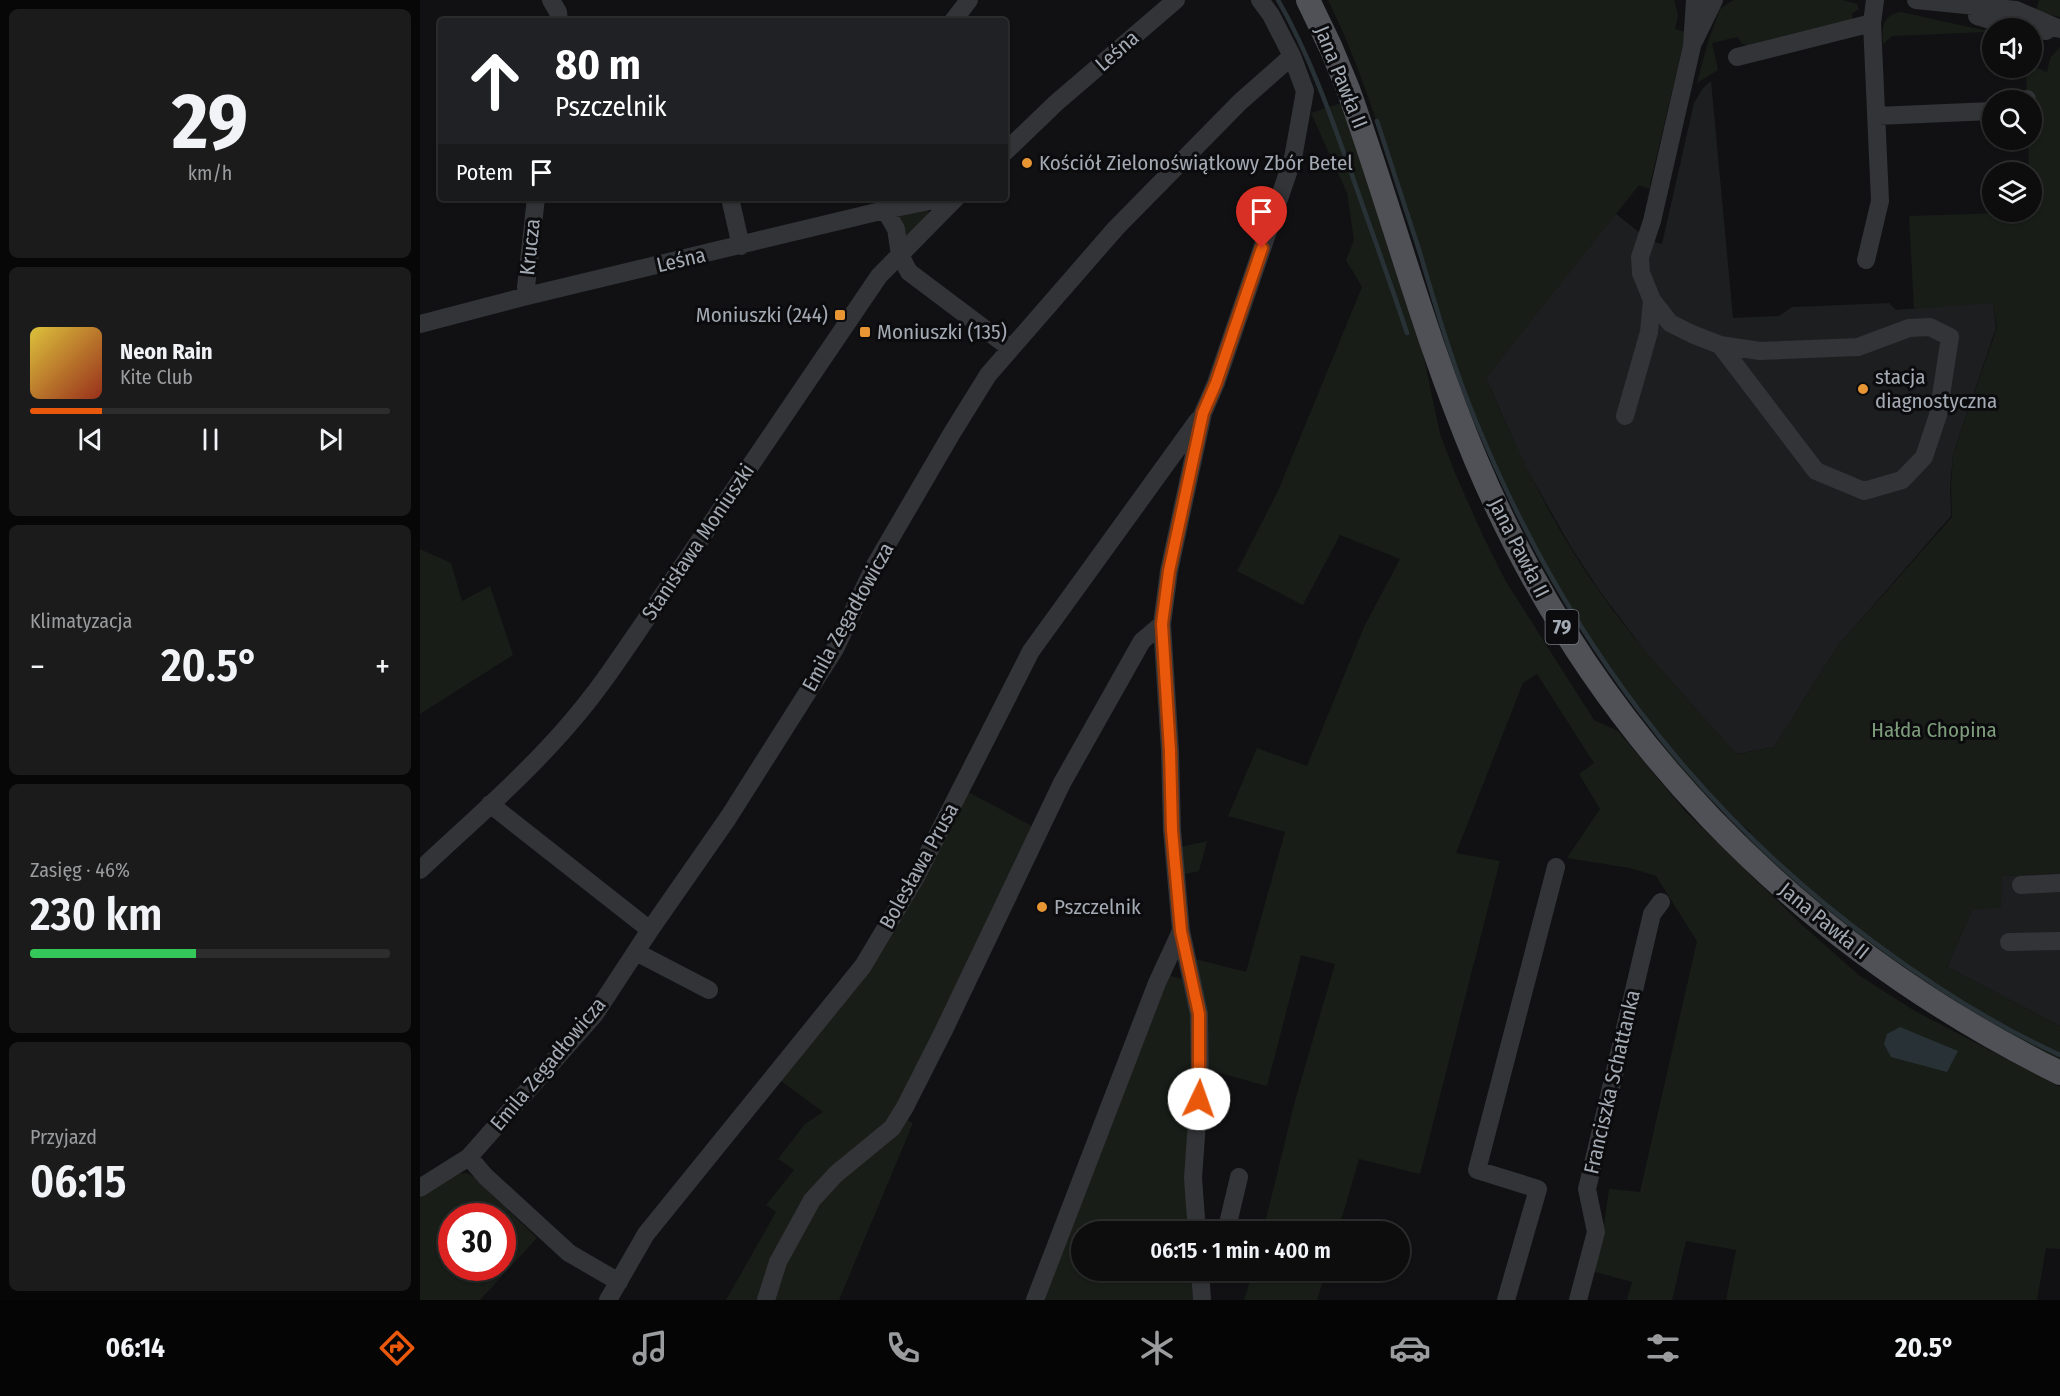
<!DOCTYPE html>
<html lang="pl">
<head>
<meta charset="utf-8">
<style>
  body { margin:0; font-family:"Fira Sans Condensed",sans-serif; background:#1b1b1c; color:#f1f3f6; height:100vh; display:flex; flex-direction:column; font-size:22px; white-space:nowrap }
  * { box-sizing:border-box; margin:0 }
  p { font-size:20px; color:#9a9c9e }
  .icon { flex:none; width:33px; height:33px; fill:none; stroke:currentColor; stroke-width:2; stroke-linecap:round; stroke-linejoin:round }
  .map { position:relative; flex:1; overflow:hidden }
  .drawer { display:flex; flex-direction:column; gap:9px; padding:9px; background:#070708; width:420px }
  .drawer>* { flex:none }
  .banner { position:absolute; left:18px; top:18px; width:570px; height:183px; border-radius:6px; box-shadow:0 2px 4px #0004,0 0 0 2px #2d2d2e; background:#202124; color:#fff; overflow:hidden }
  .fabs { position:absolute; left:1562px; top:18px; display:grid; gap:12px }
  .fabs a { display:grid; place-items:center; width:60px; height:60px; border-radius:50%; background:#0d0d0e; box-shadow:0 2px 4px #0004,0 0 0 2px #2d2d2e; font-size:30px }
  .speed { position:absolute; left:18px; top:1203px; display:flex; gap:12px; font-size:30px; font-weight:700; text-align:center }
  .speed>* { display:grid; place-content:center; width:78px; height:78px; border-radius:50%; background:#0d0d0e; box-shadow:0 2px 4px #0004,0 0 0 2px #2d2d2e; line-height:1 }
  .speed .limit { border:9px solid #d22; background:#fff; color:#111 }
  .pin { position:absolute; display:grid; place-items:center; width:51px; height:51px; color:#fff; margin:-62px -26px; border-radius:50% 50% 50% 0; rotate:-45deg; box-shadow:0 0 6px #0007 }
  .pin .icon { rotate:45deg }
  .me { position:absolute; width:66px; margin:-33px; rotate:3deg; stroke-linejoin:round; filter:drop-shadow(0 0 4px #0008) }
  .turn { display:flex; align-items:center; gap:21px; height:126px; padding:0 18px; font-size:27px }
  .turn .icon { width:78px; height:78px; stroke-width:2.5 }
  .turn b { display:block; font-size:42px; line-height:51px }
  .then { display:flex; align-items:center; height:57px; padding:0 18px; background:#0003; gap:12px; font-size:22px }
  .big { font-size:45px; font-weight:600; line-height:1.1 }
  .drawer .tile { flex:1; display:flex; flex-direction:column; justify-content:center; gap:9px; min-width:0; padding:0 21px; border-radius:9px; background:#1b1b1c }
  .drawer .dial { align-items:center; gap:0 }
  .dial b { font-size:78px; line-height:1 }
  .song { display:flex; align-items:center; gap:18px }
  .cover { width:72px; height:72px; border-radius:9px; background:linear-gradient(135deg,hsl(50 70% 55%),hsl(10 70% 35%)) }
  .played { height:6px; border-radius:3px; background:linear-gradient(90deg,#ea580c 20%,#2d2d2e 20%) }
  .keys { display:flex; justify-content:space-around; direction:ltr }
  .heat { display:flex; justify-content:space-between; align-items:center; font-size:33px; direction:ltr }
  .charge { height:9px; border-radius:4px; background:linear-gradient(90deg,#34c759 46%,#2d2d2e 0) }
  .trip { position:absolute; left:651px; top:1221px; width:339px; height:60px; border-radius:30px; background:#0d0d0e; box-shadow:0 2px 4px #0004,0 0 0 2px #2d2d2e; font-weight:600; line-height:60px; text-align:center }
  .dock { display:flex; height:96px; justify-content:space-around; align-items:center; background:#050506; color:#9a9c9e }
  .dock .icon { width:42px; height:42px }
  .dock .selected { color:#ea580c }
  .dock b { font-size:27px; color:#f1f3f6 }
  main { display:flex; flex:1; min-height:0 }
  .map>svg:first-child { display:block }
  .built { fill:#1d1e20 }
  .green { fill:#181d18; fill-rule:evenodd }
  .water { fill:#283136 }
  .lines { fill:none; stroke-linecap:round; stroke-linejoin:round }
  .stream { stroke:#283136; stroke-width:4.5 }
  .minor { stroke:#323437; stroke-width:18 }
  .major { stroke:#4f5156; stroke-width:24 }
  .route-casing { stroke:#983908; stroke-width:15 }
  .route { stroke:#ea580c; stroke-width:10 }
  .poi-dot { fill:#e89634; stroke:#0c0c0e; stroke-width:2 }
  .labels { text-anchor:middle; stroke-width:6; stroke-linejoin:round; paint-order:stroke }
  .shield { fill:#0c0c0e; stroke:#767b82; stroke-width:1.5 }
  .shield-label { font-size:20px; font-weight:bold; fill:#a3aab3 }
  .street-label { font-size:21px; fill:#a3aab3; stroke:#0c0c0e }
  .poi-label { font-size:21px; fill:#a3aab3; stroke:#0c0c0e; text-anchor:start }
  .park-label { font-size:21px; fill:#7d9d7b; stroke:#0c0c0e }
</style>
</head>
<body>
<main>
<section class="drawer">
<div class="tile dial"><b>29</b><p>km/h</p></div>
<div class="tile">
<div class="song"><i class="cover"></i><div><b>Neon Rain</b><p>Kite Club</p></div></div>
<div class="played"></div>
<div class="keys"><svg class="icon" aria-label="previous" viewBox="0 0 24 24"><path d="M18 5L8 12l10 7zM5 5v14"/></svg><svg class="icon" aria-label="pause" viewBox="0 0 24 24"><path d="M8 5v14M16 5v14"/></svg><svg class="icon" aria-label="next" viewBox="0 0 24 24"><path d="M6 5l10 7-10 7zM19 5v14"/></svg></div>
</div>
<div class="tile"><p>Klimatyzacja</p>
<div class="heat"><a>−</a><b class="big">20.5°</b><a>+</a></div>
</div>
<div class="tile"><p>Zasięg · 46%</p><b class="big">230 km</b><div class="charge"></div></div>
<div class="tile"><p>Przyjazd</p><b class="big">06:15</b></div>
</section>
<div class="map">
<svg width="1640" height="1300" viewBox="0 0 1640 1300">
  <rect width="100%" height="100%" fill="#111113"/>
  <path class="built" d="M1291 81 1313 318 1359 316 1372 307 1469 303 1476 310 1573 302 1576 328 1533 454 1530 487 1531 516 1417 647 1354 747 1316 754 1228 655 1179 590 1151 547 1104 464 1066 378 1195 213 1230 241 1242 244 1274 103 1283 88Z
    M1640 873V1026L1527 967 1552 910 1581 876Z"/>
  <path class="green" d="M908 0H1254L1258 15 1255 29 1266 32 1229 189 1219 185 1066 378C1098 452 1132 525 1179 591 1220 649 1269 701 1317 754L1354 747 1417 647 1532 517 1531 487 1533 454 1577 328 1573 303 1494 309 1489 216 1611 212V172H1609L1608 140H1611V100H1607L1606 69 1605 68H1611V40L1617 41 1618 52 1617 68 1627 72 1630 58 1640 47V873L1582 876 1581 908 1552 910 1527 967 1640 1026V1062L1571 1025 1432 933 1323 838 1331 832C1315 819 1298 807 1283 793 1262 772 1244 747 1226 723 1137 606 1070 471 1025 332 1009 283 993 235 978 187 957 123 938 60 908 0Z
    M1313 0H1423L1437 4 1439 9 1432 14 1433 19 1331 46 1322 44 1318 37 1292 43 1298 70 1277 83 1288 42 1300 9Z
    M1619 0H1640V17L1616 11Z
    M1481 12 1572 32V36L1567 32 1472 36 1463 44C1462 28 1462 15 1481 12Z
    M921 103 1001 344 1020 434 1035 473 1063 536 1085 580 1174 720 1198 731 1266 812 1381 924 1440 976 1495 1011 1640 1087V1249L1626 1248 1617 1300H1306L1316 1250 1266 1241 1252 1300H1207L1212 1282 1172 1271 1183 1232 1189 1189 1220 1192 1277 941 1236 876 1210 868 1147 858 1180 809 1159 774 1174 763 1117 674 1103 683 1036 853 1080 861 1000 1174 939 1159 918 1231H843L875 1101 915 964 881 955 847 1086 789 1070 787 1014 775 959 826 972 865 832 808 816 837 748 887 766 944 627 980 559 920 535 883 605 817 571 858 491 942 287 926 260 934 240 927 193 891 113Z
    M508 210 509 213 488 236 484 235 476 217 480 214Z
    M0 549 31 563 42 601 70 586 93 655 0 714Z
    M548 792 614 827 487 1120 493 1123 419 1300H306L356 1212 346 1205 374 1170 358 1159 385 1124 403 1112 357 1078 420 1008 466 945Z
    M787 841 779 871 762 875 761 847Z
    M750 976 762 979 773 1020 769 1231 662 1232V1270L771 1271 773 1300H622L742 985Z
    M47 1173 54 1177 117 1238 60 1300H0V1198L39 1174ZM32 1216H82V1268H32Z
    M833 1271 834 1270 906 1271 897 1300H824Z"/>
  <path class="water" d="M1480 1027 1538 1051 1527 1072 1471 1057 1464 1044 1467 1034Z"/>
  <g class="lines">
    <path class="stream" d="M858 0C893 61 915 128 939 195 955 241 972 287 987 333
      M957 121C971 165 986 209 1000 253 1017 311 1034 369 1057 424 1144 634 1272 808 1455 943 1513 986 1574 1025 1640 1055"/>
    <path class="minor" d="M131 0 138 12 139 21
      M1275 0 1272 46 1232 221 1220 257 1221 273 1232 300 1250 323 1272 334 1300 345 1340 351 1438 347 1489 328 1510 327 1530 337 1518 415 1504 457 1482 480 1444 491 1396 471 1300 345
      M1496 0 1596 10 1640 29
      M1557 16 1592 26 1626 31
      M533 21 549 0
      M1274 41 1294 0
      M1317 57 1452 23
      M1605 100 1607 99
      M1456 116 1572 111
      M585 152 636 103 756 0
      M310 198 321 246
      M465 210 476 229 480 255 489 272 590 348
      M1446 260 1460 201 1452 23 1455 0
      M107 296 106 287 116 198
      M0 324 107 296 465 210 524 198
      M1205 416 1229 332 1232 300
      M70 804 230 930
      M0 870C51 822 105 776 151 722 179 690 203 653 227 618L459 276 536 198
      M1601 885 1640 883
      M1589 942 1640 941
      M216 952 289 990
      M49 1157 65 1176 149 1253 199 1282
      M0 1188 49 1157 175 1014 230 930 308 818 415 649 455 565 532 433 568 375 696 228 820 102 872 56
      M777 1232 773 1178 780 1079 779 1014 761 931 752 830 750 751 742 624 749 571 783 413 796 383 873 158 885 91 872 56 851 15 840 0
      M806 1232 819 1177
      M780 1270 782 1300
      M188 1300 226 1234 443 966 496 877 611 651 778 420
      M346 1300 358 1262 392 1200 416 1174 472 1128 485 1107 523 1032 642 783 722 641 742 624
      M615 1300 737 983 761 931
      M1086 1300 1118 1189 1057 1170 1136 867
      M1158 1300 1176 1232 1167 1189 1232 914 1241 902"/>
    <path class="major" d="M888 0 911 48 928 89C972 212 1005 339 1056 460 1171 733 1376 942 1640 1073"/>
  </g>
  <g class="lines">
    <defs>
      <path id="route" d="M779 1099V1014L761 931 752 830 750 751 742 624 749 571 783 413 796 383 842 248"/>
    </defs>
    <use href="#route" class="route-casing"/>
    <use href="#route" class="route"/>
  </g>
  <g class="poi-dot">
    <circle cx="607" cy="163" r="6"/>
    <rect x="414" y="309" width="12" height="12" rx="3"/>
    <rect x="439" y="326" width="12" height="12" rx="3"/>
    <circle cx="1443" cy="389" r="6"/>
    <circle cx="622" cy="907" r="6"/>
  </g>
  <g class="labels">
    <rect class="shield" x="1125.5" y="610" width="33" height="34" rx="4.5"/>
    <g class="shield-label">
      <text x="1142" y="634">79</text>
    </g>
    <g class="street-label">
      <text transform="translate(697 51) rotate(-41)" y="7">Leśna</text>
      <text transform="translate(921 77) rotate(68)" y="7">Jana Pawła II</text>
      <text transform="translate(110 247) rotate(-84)" y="7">Krucza</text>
      <text transform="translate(261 260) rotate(-13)" y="7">Leśna</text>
      <text transform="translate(278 542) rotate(-56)" y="7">Stanisława Moniuszki</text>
      <text transform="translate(1099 548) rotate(63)" y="7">Jana Pawła II</text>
      <text transform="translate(428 617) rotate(-61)" y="7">Emila Zegadłowicza</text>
      <text transform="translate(499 866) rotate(-61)" y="7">Bolesława Prusa</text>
      <text transform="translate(1404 921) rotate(39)" y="7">Jana Pawła II</text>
      <text transform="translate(128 1064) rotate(-50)" y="7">Emila Zegadłowicza</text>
      <text transform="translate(1192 1082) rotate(-77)" y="7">Franciszka Schattanka</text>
    </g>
    <g class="poi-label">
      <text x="619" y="170">Kościół Zielonoświątkowy Zbór Betel</text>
      <text x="408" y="322" text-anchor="end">Moniuszki (244)</text>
      <text x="457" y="339">Moniuszki (135)</text>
      <text x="1455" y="384">stacja<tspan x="1455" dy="24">diagnostyczna</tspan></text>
      <text x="634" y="914">Pszczelnik</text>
    </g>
    <g class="park-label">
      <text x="1514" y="737">Hałda Chopina</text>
    </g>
  </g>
</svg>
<div class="fabs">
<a><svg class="icon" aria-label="sound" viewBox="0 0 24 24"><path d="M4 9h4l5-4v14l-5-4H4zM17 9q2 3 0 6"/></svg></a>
<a><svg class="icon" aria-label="search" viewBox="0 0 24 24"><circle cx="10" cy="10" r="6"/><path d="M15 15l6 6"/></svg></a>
<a><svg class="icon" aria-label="layers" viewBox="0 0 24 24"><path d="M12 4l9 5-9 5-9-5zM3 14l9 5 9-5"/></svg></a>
</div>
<div class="speed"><div class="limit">30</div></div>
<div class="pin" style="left:842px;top:248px;background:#d93025"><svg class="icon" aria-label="arrive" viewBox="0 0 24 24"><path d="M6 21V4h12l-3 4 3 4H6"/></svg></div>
<svg class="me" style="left:779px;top:1099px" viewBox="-20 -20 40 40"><circle r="19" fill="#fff"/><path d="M0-13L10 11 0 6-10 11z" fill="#ea580c"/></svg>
<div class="trip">06:15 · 1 min · 400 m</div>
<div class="banner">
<div class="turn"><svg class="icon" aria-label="ahead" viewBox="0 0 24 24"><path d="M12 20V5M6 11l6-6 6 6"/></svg><div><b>80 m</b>Pszczelnik</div></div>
<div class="then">Potem<svg class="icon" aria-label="arrive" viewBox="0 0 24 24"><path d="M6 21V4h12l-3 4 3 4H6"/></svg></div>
</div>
</div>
</main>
<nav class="dock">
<b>06:14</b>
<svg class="icon selected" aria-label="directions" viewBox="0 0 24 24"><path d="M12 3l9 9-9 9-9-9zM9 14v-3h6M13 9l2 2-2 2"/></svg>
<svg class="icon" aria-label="music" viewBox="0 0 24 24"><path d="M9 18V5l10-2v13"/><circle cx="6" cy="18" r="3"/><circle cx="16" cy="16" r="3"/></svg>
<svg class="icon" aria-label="phone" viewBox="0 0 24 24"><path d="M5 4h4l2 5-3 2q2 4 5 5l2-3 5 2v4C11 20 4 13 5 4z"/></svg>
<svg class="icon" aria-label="climate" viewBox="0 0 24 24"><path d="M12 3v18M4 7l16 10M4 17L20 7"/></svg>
<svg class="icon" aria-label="car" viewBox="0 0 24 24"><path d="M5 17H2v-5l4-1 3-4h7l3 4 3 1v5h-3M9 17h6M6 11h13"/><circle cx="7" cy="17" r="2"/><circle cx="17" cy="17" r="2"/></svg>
<svg class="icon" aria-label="filters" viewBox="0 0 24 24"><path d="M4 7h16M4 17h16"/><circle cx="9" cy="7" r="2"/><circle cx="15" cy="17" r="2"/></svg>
<b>20.5°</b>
</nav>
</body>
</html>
